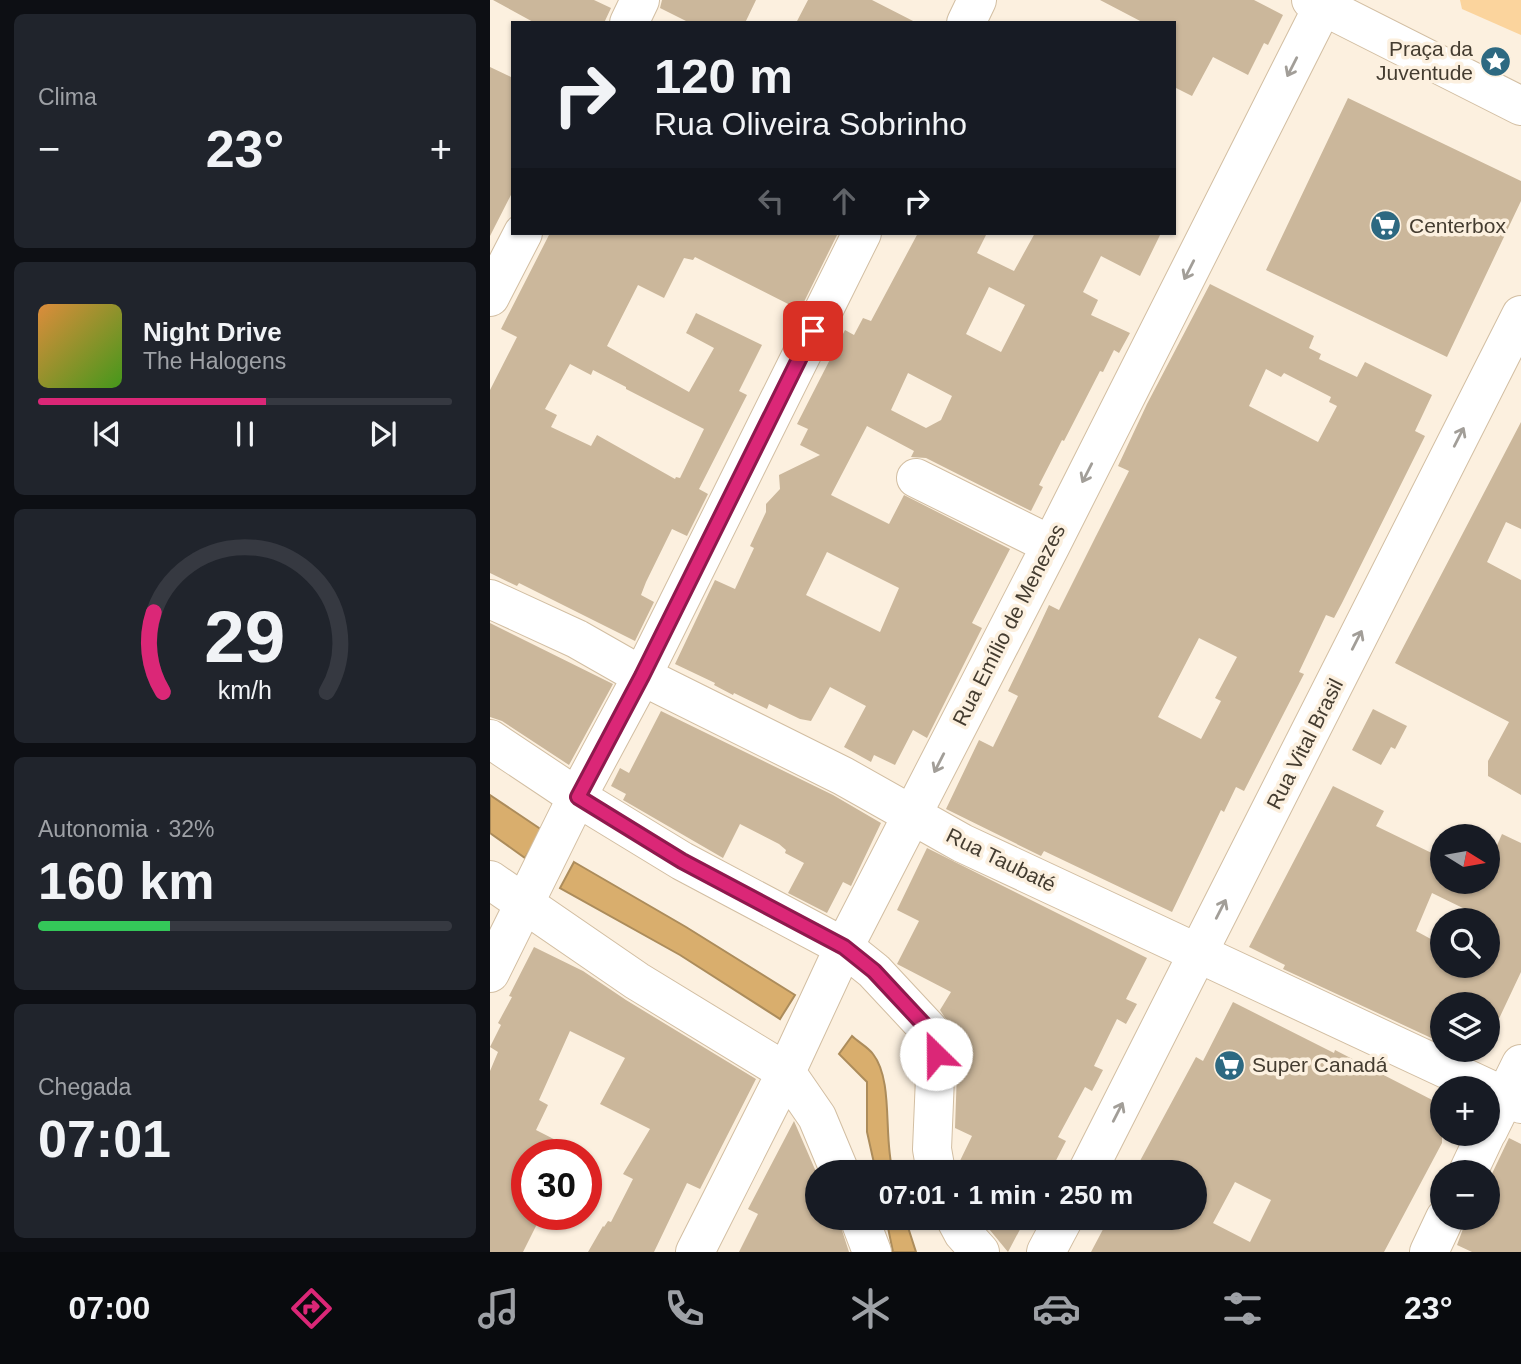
<!DOCTYPE html>
<html lang="pt">
<head>
<meta charset="utf-8">
<style>
  body { margin:0; font-family:Helvetica,sans-serif; background:#20242c; color:#f1f3f6; height:100vh; display:flex; flex-direction:column; font-size:26px; white-space:nowrap }
  * { box-sizing:border-box; margin:0 }
  p { font-size:23px; color:#9ea1a6 }
  .icon { flex:none; width:38px; height:38px; fill:none; stroke:currentColor; stroke-width:2; stroke-linecap:round; stroke-linejoin:round }
  .map { position:relative; flex:1; overflow:hidden }
  .drawer { display:flex; flex-direction:column; gap:14px; padding:14px; background:#0d0f14; width:490px }
  .drawer>* { flex:none }
  .hud { position:absolute; left:21px; top:21px; width:665px; height:214px; border-radius:0px; box-shadow:0 2px 5px #0004; background:#171b24; color:#f1f3f6; overflow:hidden }
  .needle { width:46px; rotate:101deg }
  .controls { position:absolute; left:940px; top:824px; display:grid; gap:14px }
  .controls a { display:grid; place-items:center; width:70px; height:70px; border-radius:50%; background:#171b24; box-shadow:0 2px 5px #0004; font-size:35px }
  .speed { position:absolute; left:21px; top:1139px; display:flex; gap:14px; font-size:35px; font-weight:700; text-align:center }
  .speed>* { display:grid; place-content:center; width:91px; height:91px; border-radius:50%; background:#171b24; box-shadow:0 2px 5px #0004; line-height:1 }
  .speed .limit { border:10px solid #d22; background:#fff; color:#111 }
  .pin { position:absolute; display:grid; place-items:center; width:60px; height:60px; color:#fff; margin:-30px; border-radius:14px; box-shadow:0 4px 10px #0006 }
  .me { position:absolute; width:77px; margin:-38px; rotate:337deg; stroke-linejoin:round; filter:drop-shadow(0 0 5px #0008) }
  .turn { display:flex; align-items:center; gap:24px; height:147px; padding:0 28px; font-size:32px }
  .turn .icon { width:91px; height:91px; stroke-width:2.5 }
  .turn b { display:block; font-size:49px; line-height:60px }
  .lanes { display:flex; align-items:center; height:66px; padding:0 28px; background:#0003; justify-content:center; gap:35px; direction:ltr }
  .lanes .off { opacity:.35 }
  .big { font-size:52px; font-weight:600; line-height:1.1 }
  .drawer .card { flex:1; display:flex; flex-direction:column; justify-content:center; gap:10px; min-width:0; padding:0 24px; border-radius:10px; background:#20242c }
  .drawer .dial { align-items:center; gap:0 }
  .dial svg { height:182px; overflow:visible; fill:none; stroke:#363941; stroke-width:7; stroke-linecap:round; text-anchor:middle }
  .dial text { fill:#f1f3f6; stroke:none }
  .song { display:flex; align-items:center; gap:21px }
  .cover { width:84px; height:84px; border-radius:10px; background:linear-gradient(135deg,hsl(30 70% 55%),hsl(100 70% 35%)) }
  .played { height:7px; border-radius:4px; background:linear-gradient(90deg,#db2777 55%,#363941 55%) }
  .keys { display:flex; justify-content:space-around; direction:ltr }
  .heat { display:flex; justify-content:space-between; align-items:center; font-size:38px; direction:ltr }
  .charge { height:10px; border-radius:5px; background:linear-gradient(90deg,#34c759 32%,#363941 0) }
  .trip { position:absolute; left:315px; top:1160px; width:402px; height:70px; border-radius:35px; background:#171b24; box-shadow:0 2px 5px #0004; font-weight:600; line-height:70px; text-align:center }
  .menu { display:flex; height:112px; justify-content:space-around; align-items:center; background:#090b0e; color:#9ea1a6 }
  .menu .icon { width:49px; height:49px }
  .menu .selected { color:#db2777 }
  .menu b { font-size:32px; color:#f1f3f6 }
  main { display:flex; flex:1; min-height:0 }
  .map>svg:first-child { display:block }
  .green { fill:#fbd49d }
  .water { fill:#d9ae6d; stroke:#ac8c5b; stroke-width:2 }
  .building { fill:#cbb79b; fill-rule:evenodd }
  .lines { fill:none; stroke-linecap:round; stroke-linejoin:round }
  .minor-casing { stroke:#d2bea2; stroke-width:40 }
  .minor { stroke:#fff; stroke-width:38 }
  .oneway { stroke:#a29e98 }
  .route-casing { stroke:#8e194d; stroke-width:18 }
  .route { stroke:#db2777; stroke-width:12 }
  .labels { text-anchor:middle; stroke-width:7; stroke-linejoin:round; paint-order:stroke }
  .poi-label { font-size:21px; fill:#443c30; stroke:#fcf0df; text-anchor:start }
  .street-label { font-size:21px; fill:#443c30; stroke:#fcf0df }
</style>
</head>
<body>
<main>
<section class="drawer">
<div class="card"><p>Clima</p>
<div class="heat"><a>−</a><b class="big">23°</b><a>+</a></div>
</div>
<div class="card">
<div class="song"><i class="cover"></i><div><b>Night Drive</b><p>The Halogens</p></div></div>
<div class="played"></div>
<div class="keys"><svg class="icon" aria-label="previous" viewBox="0 0 24 24"><path d="M18 5L8 12l10 7zM5 5v14"/></svg><svg class="icon" aria-label="pause" viewBox="0 0 24 24"><path d="M8 5v14M16 5v14"/></svg><svg class="icon" aria-label="next" viewBox="0 0 24 24"><path d="M6 5l10 7-10 7zM19 5v14"/></svg></div>
</div>
<div class="card dial"><svg viewBox="0 0 100 80">
<path d="M14 69A42 42 0 1 1 86 69"/>
<path d="M14 69A42 42 0 0 1 10 34" stroke="#db2777"/>
<text x="50" y="56" font-size="32" font-weight="700">29</text>
<text x="50" y="72" font-size="11">km/h</text>
</svg></div>
<div class="card"><p>Autonomia · 32%</p><b class="big">160 km</b><div class="charge"></div></div>
<div class="card"><p>Chegada</p><b class="big">07:01</b></div>
</section>
<div class="map">
<svg width="1031" height="1252" viewBox="0 0 1031 1252">
  <rect width="100%" height="100%" fill="#fcf0df"/>
  <path class="green" d="M970 0H1031V35L972 9Z"/>
  <path class="water" d="M0 795 52 830 35 858 0 833Z
    M84 862 196 927 305 995 290 1019 190 955 70 888Z
    M362 1036C368 1042 378 1047 383 1054 404 1081 393 1138 403 1172H386L377 1132V1082L349 1054Z
    M396 1218H415L426 1252H403Z"/>
  <path class="building" d="M3 0H104L121 8 114 23H45Z
    M172 0H266L255 23H200L170 8Z
    M318 0H382L427 23H306Z
    M610 0H764L793 15 778 45 774 43 758 75 723 57 702 96 684 87V23H654Z
    M0 67 23 78V191L0 236Z
    M858 98 1031 181V201L957 357 776 270Z
    M60 233H348L310 310 205 257 203 260 194 258 174 298 148 285 117 346 199 392 224 348 196 333 206 313 272 345 249 391 257 395 209 489 218 494 197 536 182 529 156 582 151 595 164 602 145 641 29 583 27 586 0 573V390L27 337 11 329ZM80 364 101 375 103 370 136 387V389L214 429 190 478 186 477 185 479 107 435 101 446 61 427 67 415 55 409Z
    M428 233H497L487 253 524 271 545 233H671L650 276 611 256 593 292 608 300 601 315 640 333 629 353 624 350 613 372 610 371 574 441 572 440 549 485 553 487 541 511 436 458 421 457 424 451 377 426 341 495 399 524 414 495 520 549 482 623 492 628 437 738 423 730 405 765 384 755 381 762 354 747 376 706 340 687 321 721 310 719 279 704 277 709 244 693 243 695 224 685 225 683 185 664 225 580 245 589 264 548 260 546 276 512V504L290 489 289 475 330 455 310 445 318 429 307 424 355 330 364 335 373 318 381 321ZM499 287 535 305 511 352 476 334ZM418 373 462 396 451 420 436 428 401 410ZM337 552 409 588 390 632 316 595Z
    M720 284 824 336 819 348 831 354 829 359 867 377 875 362 942 395 925 431 935 436 852 603 844 618 836 615 809 672 814 674 754 791 746 787 734 812 731 810 682 912 554 851 551 856 456 809 489 740 503 747 528 696 518 691 545 635 559 605 569 610 605 538 639 471 628 466 657 404ZM776 369 791 377 794 373 841 397 839 402 847 406 828 442 759 406ZM709 638 747 657 725 698 731 701 711 739 668 717Z
    M1031 422V529L1016 522 997 562 1031 580V795L998 776V761L1019 722 905 663Z
    M0 623 123 684 79 765 12 721 0 717Z
    M883 709 917 726 905 749 901 747 891 765 862 750Z
    M171 711 343 795 391 823 361 886 353 882 337 913 298 893 314 863 295 853 296 850 289 844 250 824 233 858 133 800 136 794 121 786 130 768 139 773Z
    M843 786 894 811 886 826 952 858V882H998V866L1012 834 1031 843V972L998 1042V1004H952V1043L793 969 795 965 759 947ZM942 893 979 911 974 920H998V966H952V945L926 931Z
    M437 848 657 958 636 999 647 1004 636 1024 627 1019 604 1066 613 1070 602 1091 595 1087 568 1137 576 1141 560 1172H467V1167L482 1136 465 1128 467 1071 469 1061 474 1053 467 1048 464 1038 466 1035 450 1010 461 992 407 964 429 921 407 910Z
    M44 947 93 971 136 1000 266 1079 210 1189 197 1183 164 1252H98L113 1226 114 1227 118 1221 121 1222 143 1179 133 1174 160 1129 110 1104 135 1058 80 1031 49 1100 58 1105 46 1130 95 1155H37V1214H52L33 1252H0V1071L8 1052 0 1047 11 1025 8 1023 22 997 19 996Z
    M743 1002 844 1053 845 1050 952 1105V1143L894 1252H601L619 1218H705V1172H644L706 1057 713 1061ZM745 1182 781 1200 760 1242 723 1223Z
    M304 1121 327 1174V1218H348L359 1252H249L268 1214 258 1209Z
    M1019 1138 1031 1144V1252H982L967 1245 977 1218H998V1182Z
    M490 1218H536L518 1252Z"/>
  <g class="lines">
    <defs>
      <path id="minor" d="M821 0 1031 106
        M139 23 150 0
        M476 23 487 0
        M0 297 33 233
        M426 478 561 545
        M0 599 87 639 152 676 353 776 472 843 1031 1104
        M0 739 87 797 192 861 354 947 384 971 439 1030 446 1054 442 1149 446 1172
        M0 880 147 981 296 1072 327 1117 350 1172
        M0 973 87 797 152 676 372 233
        M998 1131 1031 1064
        M597 1172 1031 315
        M978 1172 996 1134
        M369 1218 382 1252
        M465 1218 473 1233 490 1252
        M205 1252 296 1072 354 947 561 545 836 0
        M556 1252 574 1218
        M939 1252 955 1218"/>
    </defs>
    <use href="#minor" class="minor-casing"/>
    <use href="#minor" class="minor"/>
  </g>
  <defs><path id="oneway-shaft" d="M-6 0H5M1.5-3L5.5 0L1.5 3" fill="none" stroke-width="1.6" stroke-linecap="round" stroke-linejoin="round" transform="scale(1.75)"/></defs>
  <g class="oneway">
    <use href="#oneway-shaft" transform="translate(802 67) rotate(117)"/>
    <use href="#oneway-shaft" transform="translate(699 270) rotate(117)"/>
    <use href="#oneway-shaft" transform="translate(969 437) rotate(-63)"/>
    <use href="#oneway-shaft" transform="translate(597 473) rotate(117)"/>
    <use href="#oneway-shaft" transform="translate(867 640) rotate(-63)"/>
    <use href="#oneway-shaft" transform="translate(449 763) rotate(117)"/>
    <use href="#oneway-shaft" transform="translate(731 909) rotate(-63)"/>
    <use href="#oneway-shaft" transform="translate(628 1112) rotate(-63)"/>
  </g>
  <g class="lines">
    <defs>
      <path id="route" d="M323 331 152 676 88 797 192 861 354 947 384 971 439 1030 446 1054"/>
    </defs>
    <use href="#route" class="route-casing"/>
    <use href="#route" class="route"/>
  </g>
  <defs>
    <symbol id="sight-disc" viewBox="-11 -11 22 22"><circle r="9.5" fill="#2d6981" stroke="#fcf0df"/><path d="M0-6L1.8-2.2L6-1.7L2.9 1.2L3.7 5.4L0 3.3L-3.7 5.4L-2.9 1.2L-6-1.7L-1.8-2.2Z" fill="#fff"/></symbol>
    <symbol id="supermarket-disc" viewBox="-11 -11 22 22"><circle r="9.5" fill="#2d6981" stroke="#fcf0df"/><path d="M-6-5.5h2.5l.6 2H6L4.5 2H-2.5L-4.4-4H-6ZM-1.5 3.2a1.3 1.3 0 1 0 .1 0ZM3 3.2a1.3 1.3 0 1 0 .1 0Z" fill="#fff"/></symbol>
  </defs>
  <g fill-rule="evenodd">
    <use href="#sight-disc" x="988" y="44" width="35" height="35"/>
    <use href="#supermarket-disc" x="878" y="208" width="35" height="35"/>
    <use href="#supermarket-disc" x="722" y="1048" width="35" height="35"/>
  </g>
  <g class="labels">
    <g class="poi-label">
      <text x="983" y="56" text-anchor="end">Praça da<tspan x="983" dy="24">Juventude</tspan></text>
      <text x="919" y="233">Centerbox</text>
      <text x="762" y="1072">Super Canadá</text>
    </g>
    <g class="street-label">
      <text transform="translate(519 625) rotate(-63)" y="7">Rua Emílio de Menezes</text>
      <text transform="translate(815 744) rotate(-63)" y="7">Rua Vital Brasil</text>
      <text transform="translate(511 860) rotate(26)" y="7">Rua Taubaté</text>
    </g>
  </g>
</svg>
<div class="controls">
<a><svg class="needle" viewBox="-14 -14 28 28"><path d="M0-13l5 13h-10z" fill="#e53935"/><path d="M0 13l5-13h-10z" fill="#9ea1a6"/></svg></a>
<a><svg class="icon" aria-label="search" viewBox="0 0 24 24"><circle cx="10" cy="10" r="6"/><path d="M15 15l6 6"/></svg></a>
<a><svg class="icon" aria-label="layers" viewBox="0 0 24 24"><path d="M12 4l9 5-9 5-9-5zM3 14l9 5 9-5"/></svg></a>
<a>+</a>
<a>−</a>
</div>
<div class="speed"><div class="limit">30</div></div>
<div class="pin" style="left:323px;top:331px;background:#d93025"><svg class="icon" aria-label="arrive" viewBox="0 0 24 24"><path d="M6 21V4h12l-3 4 3 4H6"/></svg></div>
<svg class="me" style="left:446px;top:1054px" viewBox="-20 -20 40 40"><circle r="19" fill="#fff"/><path d="M0-13L10 11 0 6-10 11z" fill="#db2777"/></svg>
<div class="trip">07:01 · 1 min · 250 m</div>
<div class="hud">
<div class="turn"><svg class="icon" aria-label="right" viewBox="0 0 24 24"><path d="M7 20v-9h11M14 6l5 5-5 5"/></svg><div><b>120 m</b>Rua Oliveira Sobrinho</div></div>
<div class="lanes"><svg class="icon off" aria-label="left" viewBox="0 0 24 24"><path d="M17 20v-9H6M10 6l-5 5 5 5"/></svg><svg class="icon off" aria-label="ahead" viewBox="0 0 24 24"><path d="M12 20V5M6 11l6-6 6 6"/></svg><svg class="icon" aria-label="right" viewBox="0 0 24 24"><path d="M7 20v-9h11M14 6l5 5-5 5"/></svg></div>
</div>
</div>
</main>
<nav class="menu">
<b>07:00</b>
<svg class="icon selected" aria-label="directions" viewBox="0 0 24 24"><path d="M12 3l9 9-9 9-9-9zM9 14v-3h6M13 9l2 2-2 2"/></svg>
<svg class="icon" aria-label="music" viewBox="0 0 24 24"><path d="M9 18V5l10-2v13"/><circle cx="6" cy="18" r="3"/><circle cx="16" cy="16" r="3"/></svg>
<svg class="icon" aria-label="phone" viewBox="0 0 24 24"><path d="M5 4h4l2 5-3 2q2 4 5 5l2-3 5 2v4C11 20 4 13 5 4z"/></svg>
<svg class="icon" aria-label="climate" viewBox="0 0 24 24"><path d="M12 3v18M4 7l16 10M4 17L20 7"/></svg>
<svg class="icon" aria-label="car" viewBox="0 0 24 24"><path d="M5 17H2v-5l4-1 3-4h7l3 4 3 1v5h-3M9 17h6M6 11h13"/><circle cx="7" cy="17" r="2"/><circle cx="17" cy="17" r="2"/></svg>
<svg class="icon" aria-label="filters" viewBox="0 0 24 24"><path d="M4 7h16M4 17h16"/><circle cx="9" cy="7" r="2"/><circle cx="15" cy="17" r="2"/></svg>
<b>23°</b>
</nav>
</body>
</html>
